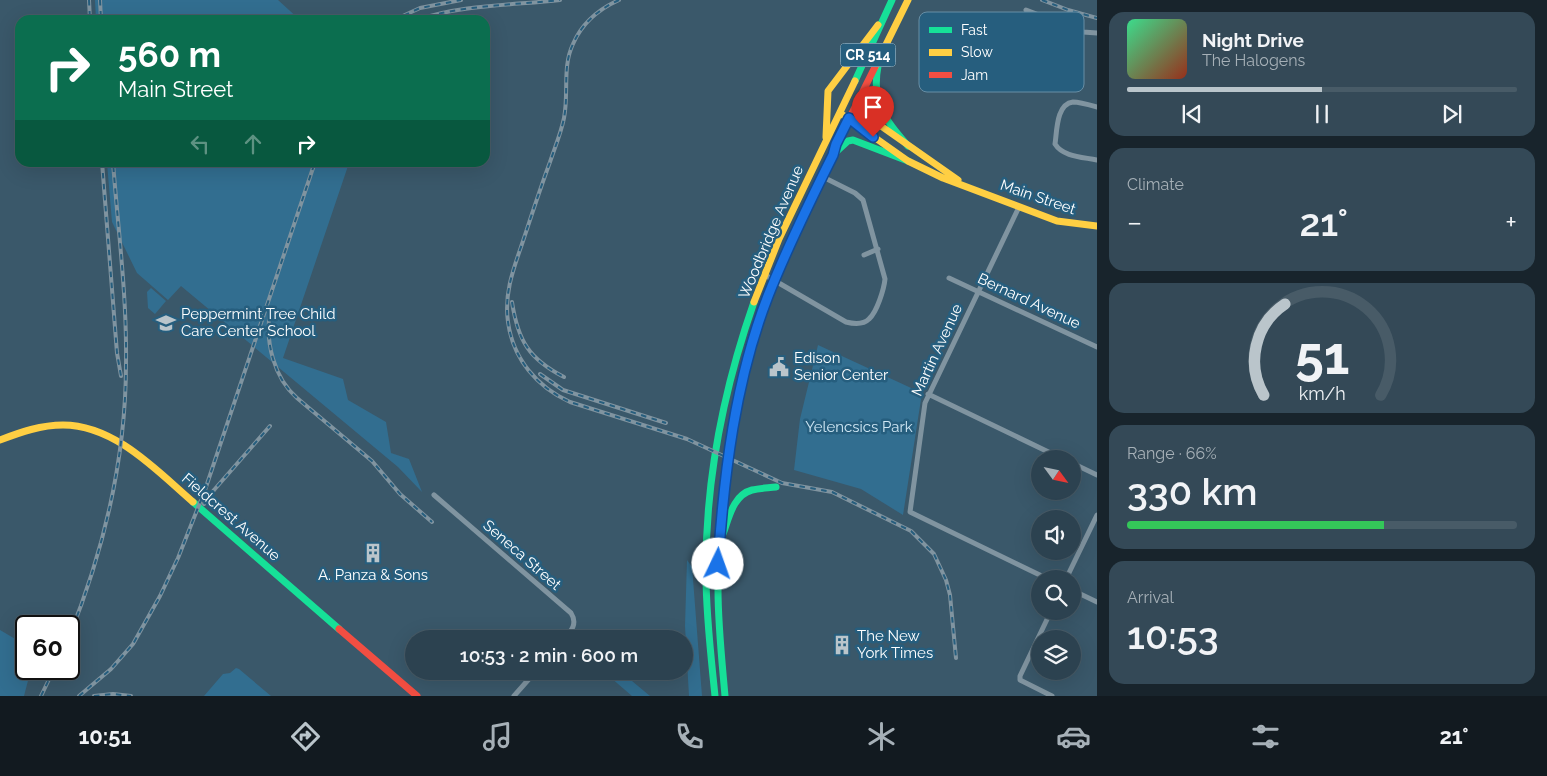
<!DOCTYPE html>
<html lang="en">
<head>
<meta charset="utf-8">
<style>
  body { margin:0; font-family:Raleway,sans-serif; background:#344957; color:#f1f3f6; height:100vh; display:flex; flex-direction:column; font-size:19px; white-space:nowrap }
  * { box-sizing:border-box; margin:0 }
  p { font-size:16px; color:#a6b0b7 }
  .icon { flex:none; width:28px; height:28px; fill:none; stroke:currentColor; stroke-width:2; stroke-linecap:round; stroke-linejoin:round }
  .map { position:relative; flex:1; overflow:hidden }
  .sheet { display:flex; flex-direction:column; gap:12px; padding:12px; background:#18242c; width:450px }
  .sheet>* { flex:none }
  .hud { position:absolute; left:15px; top:15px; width:475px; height:152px; border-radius:15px; box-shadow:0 5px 20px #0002,0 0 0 1px #485b67; background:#0b6e4f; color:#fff; overflow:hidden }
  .needle { width:32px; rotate:123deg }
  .buttons { position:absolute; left:1031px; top:450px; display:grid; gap:10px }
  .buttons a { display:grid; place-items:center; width:50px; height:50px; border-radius:50%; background:#2c4250; box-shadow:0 5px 20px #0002,0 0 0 1px #485b67; font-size:25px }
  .speed { position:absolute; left:15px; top:615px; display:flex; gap:10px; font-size:25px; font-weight:700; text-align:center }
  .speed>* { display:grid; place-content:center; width:65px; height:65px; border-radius:50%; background:#2c4250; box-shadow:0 5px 20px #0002,0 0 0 1px #485b67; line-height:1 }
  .speed .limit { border:2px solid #111; border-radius:8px; background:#fff; color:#111 }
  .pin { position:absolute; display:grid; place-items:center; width:42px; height:42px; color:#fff; margin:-51px -21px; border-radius:50% 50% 50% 0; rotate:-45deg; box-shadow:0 0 5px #0007 }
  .pin .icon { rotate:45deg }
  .me { position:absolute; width:55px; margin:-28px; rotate:3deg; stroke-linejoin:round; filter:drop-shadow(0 0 4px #0008) }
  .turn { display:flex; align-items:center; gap:18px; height:105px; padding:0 20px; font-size:22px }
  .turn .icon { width:65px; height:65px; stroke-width:2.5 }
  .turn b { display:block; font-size:35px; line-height:42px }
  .lanes { display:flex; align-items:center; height:48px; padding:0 20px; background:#0003; justify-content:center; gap:25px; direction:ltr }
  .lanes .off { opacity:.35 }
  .big { font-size:38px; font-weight:600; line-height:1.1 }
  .sheet .tile { flex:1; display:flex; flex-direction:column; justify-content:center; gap:8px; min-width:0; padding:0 18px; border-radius:15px; background:#344957 }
  .sheet .dial { align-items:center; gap:0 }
  .dial svg { height:130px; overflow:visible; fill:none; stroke:#485b67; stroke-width:7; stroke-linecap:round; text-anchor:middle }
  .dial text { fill:#f1f3f6; stroke:none }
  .song { display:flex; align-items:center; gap:15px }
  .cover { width:60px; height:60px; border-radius:8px; background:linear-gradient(135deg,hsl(150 70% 55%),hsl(10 70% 35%)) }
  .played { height:5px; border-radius:2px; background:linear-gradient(90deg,#bac5cb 50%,#485b67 50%) }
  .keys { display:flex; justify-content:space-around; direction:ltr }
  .heat { display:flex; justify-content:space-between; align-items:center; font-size:28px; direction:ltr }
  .charge { height:8px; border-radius:4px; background:linear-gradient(90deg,#34c759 66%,#485b67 0) }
  .trip { position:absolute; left:405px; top:630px; width:288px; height:50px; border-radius:25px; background:#2c4250; box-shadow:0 5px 20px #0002,0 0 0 1px #485b67; font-weight:600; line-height:50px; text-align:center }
  .menu { display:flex; height:80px; justify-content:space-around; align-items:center; background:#121a20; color:#a6b0b7 }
  .menu .icon { width:35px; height:35px }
  .menu .current { color:#bac5cb }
  .menu b { font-size:22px; color:#f1f3f6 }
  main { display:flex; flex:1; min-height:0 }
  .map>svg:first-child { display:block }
  .green { fill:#326e90 }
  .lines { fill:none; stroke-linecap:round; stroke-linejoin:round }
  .street { stroke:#8094a0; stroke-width:5 }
  .fast { stroke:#16e098; stroke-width:7 }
  .slow { stroke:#ffcf43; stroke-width:7 }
  .jam { stroke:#f24e42; stroke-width:7 }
  .rail-casing { stroke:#8094a0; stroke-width:4 }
  .rail { stroke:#265e7e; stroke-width:2; stroke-dasharray:5.5; stroke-linecap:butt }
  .route-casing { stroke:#114b97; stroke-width:12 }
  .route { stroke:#1a73e8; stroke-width:9 }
  .labels { text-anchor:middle; stroke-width:5; stroke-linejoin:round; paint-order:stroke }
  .shield { fill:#265e7e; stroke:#becfd8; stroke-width:1 }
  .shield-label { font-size:14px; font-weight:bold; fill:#fff }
  .street-label { font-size:15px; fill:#fff; stroke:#265e7e }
  .poi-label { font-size:15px; fill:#fff; stroke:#265e7e; text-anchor:start }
  .park-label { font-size:15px; fill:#cfe7f4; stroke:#265e7e }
  .key { fill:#265e7e; stroke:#678ea5; stroke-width:1 }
  .key-label { font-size:14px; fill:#fff }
</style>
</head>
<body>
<main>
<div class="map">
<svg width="1097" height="696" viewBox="0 0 1097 696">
  <rect width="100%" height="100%" fill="#3a586a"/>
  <path class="green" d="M95 0H278L300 20H96Z
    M107 163H349L283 358 343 379 348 400 386 422 391 453 409 459 422 492 398 467 181 286 168 300 137 273 112 222Z
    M151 288 166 301 155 314 148 308 147 292Z
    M818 345 922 393 903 515 861 489 794 470 800 419Z
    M687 560 692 567 693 579 702 696H689L685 626Z
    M0 630 17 640 26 649V669H31L24 696H0Z
    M236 668 239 669 271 696H204L223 674 230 673Z
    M603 671H620L650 696H632Z"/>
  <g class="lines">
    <path class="street" d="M1026 10 1083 32 1097 33
      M1097 107C1090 105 1080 102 1073 102 1056 104 1057 132 1055 144 1063 157 1083 157 1097 160
      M1019 207 925 403 910 512 1048 579
      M864 255 878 249
      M765 275 846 322C854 324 863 325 869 319 877 312 884 289 885 279L863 200 855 193 823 177
      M949 278 1097 347
      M928 394 1063 459
      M1072 463 1097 475
      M434 495 571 613C578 624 571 631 564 639
      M1066 579 1097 515
      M1072 590 1097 602
      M1051 611 1020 676V680L1052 696
      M514 696 536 671"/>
    <path class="fast" d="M878 66C871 103 885 119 908 146
      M855 81 892 0
      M836 152 848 141 853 140 908 161
      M193 502 339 629
      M723 534C729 518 733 495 752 490 760 488 768 488 776 487
      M715 696C711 656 706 615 706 575 705 483 724 388 754 302
      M725 696C722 661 718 625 718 589 717 510 730 428 750 351"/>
    <path class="slow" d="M875 67 908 0
      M840 113 908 161 943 178 1057 221 1097 226
      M849 118 862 116 871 119 958 180
      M826 137 828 91 878 25
      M754 302 779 239 855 81
      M0 440C21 432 41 425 63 425 115 425 157 471 193 502"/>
    <path class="jam" d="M750 351C769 283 800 218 833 155L836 145 875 67
      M339 629 417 696"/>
    <defs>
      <path id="rail" d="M89 0 90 20
        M100 0 101 20
        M619 0C599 9 582 23 573 44 562 67 569 93 564 118 561 133 555 147 550 162 540 189 531 217 522 244 513 270 504 294 508 322 513 359 537 387 570 402L687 439 782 483 832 492 911 531 934 554 946 580 950 595 956 658
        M1042 0 1068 10 1097 18
        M394 20 420 8 461 0
        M418 20C458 5 516 5 560 0
        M102 162 117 353 121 376
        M512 302C518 341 529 359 564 377
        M270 312C265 342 274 378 297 398L372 461 400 494 432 522
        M540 374 563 390 666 423
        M204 504 214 490 270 426
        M69 637C104 550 126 457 126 363 127 296 118 229 113 162
        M41 696 54 669
        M79 696 111 669 133 644 160 596 178 558 205 490 315 162
        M94 696 113 694 131 696"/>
    </defs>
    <use href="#rail" class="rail-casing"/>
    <use href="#rail" class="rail"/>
  </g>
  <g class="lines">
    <defs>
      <path id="route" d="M718 564C724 474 735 381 768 296 787 248 810 201 833 155L836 144 849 118 873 137"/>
    </defs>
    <use href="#route" class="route-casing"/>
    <use href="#route" class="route"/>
  </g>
  <defs>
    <symbol id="school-bare" viewBox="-9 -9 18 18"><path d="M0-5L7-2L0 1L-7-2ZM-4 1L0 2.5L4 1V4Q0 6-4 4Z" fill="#bac5cb" stroke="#265e7e" stroke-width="2.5" paint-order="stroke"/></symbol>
    <symbol id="civic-bare" viewBox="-9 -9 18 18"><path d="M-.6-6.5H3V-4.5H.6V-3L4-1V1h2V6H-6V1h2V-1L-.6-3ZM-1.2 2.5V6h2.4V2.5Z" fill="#bac5cb" stroke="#265e7e" stroke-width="2.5" paint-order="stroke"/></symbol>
    <symbol id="building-bare" viewBox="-9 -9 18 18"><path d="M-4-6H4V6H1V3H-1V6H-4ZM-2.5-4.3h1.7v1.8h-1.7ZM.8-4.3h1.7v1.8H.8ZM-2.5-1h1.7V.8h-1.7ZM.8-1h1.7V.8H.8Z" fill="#bac5cb" stroke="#265e7e" stroke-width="2.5" paint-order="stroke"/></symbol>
  </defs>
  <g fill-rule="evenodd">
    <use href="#school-bare" x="152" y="309" width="28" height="28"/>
    <use href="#civic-bare" x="765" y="353" width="28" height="28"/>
    <use href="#building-bare" x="359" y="539" width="28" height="28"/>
    <use href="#building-bare" x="828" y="631" width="28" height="28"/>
  </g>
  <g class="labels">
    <rect class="shield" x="840.5" y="43.5" width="55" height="23" rx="4"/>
    <g class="shield-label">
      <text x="868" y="60">CR 514</text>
    </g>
    <g class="street-label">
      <text transform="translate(1038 197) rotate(19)" y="5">Main Street</text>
      <text transform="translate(771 232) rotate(-67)" y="5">Woodbridge Avenue</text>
      <text transform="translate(1029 301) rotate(25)" y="5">Bernard Avenue</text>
      <text transform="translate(937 350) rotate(-65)" y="5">Martin Avenue</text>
      <text transform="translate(231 517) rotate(41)" y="5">Fieldcrest Avenue</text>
      <text transform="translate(522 555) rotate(41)" y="5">Seneca Street</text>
    </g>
    <g class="poi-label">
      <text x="181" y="319">Peppermint Tree Child<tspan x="181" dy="17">Care Center School</tspan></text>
      <text x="794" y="363">Edison<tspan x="794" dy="17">Senior Center</tspan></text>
      <text x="373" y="580" text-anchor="middle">A. Panza &amp; Sons</text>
      <text x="857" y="641">The New<tspan x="857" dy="17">York Times</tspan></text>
    </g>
    <g class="park-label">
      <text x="859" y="432">Yelencsics Park</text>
    </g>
  </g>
  <rect x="919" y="12" width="165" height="80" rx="8" class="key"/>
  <rect x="929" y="27" width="23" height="6" fill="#16e098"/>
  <rect x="929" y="49" width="23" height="7" fill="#ffcf43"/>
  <rect x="929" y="72" width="23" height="6" fill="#f24e42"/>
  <g class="key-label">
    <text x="961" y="35">Fast</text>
    <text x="961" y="57">Slow</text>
    <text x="961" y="80">Jam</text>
  </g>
</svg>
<div class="buttons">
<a><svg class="needle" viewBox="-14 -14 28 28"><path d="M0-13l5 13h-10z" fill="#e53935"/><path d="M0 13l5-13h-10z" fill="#a6b0b7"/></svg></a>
<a><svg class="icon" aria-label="sound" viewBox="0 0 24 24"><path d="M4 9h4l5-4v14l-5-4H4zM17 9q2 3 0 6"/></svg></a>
<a><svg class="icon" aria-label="search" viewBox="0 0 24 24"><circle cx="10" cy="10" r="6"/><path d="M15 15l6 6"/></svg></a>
<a><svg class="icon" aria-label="layers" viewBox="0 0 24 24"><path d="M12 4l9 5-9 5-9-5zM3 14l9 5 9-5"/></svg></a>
</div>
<div class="speed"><div class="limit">60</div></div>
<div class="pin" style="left:873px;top:137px;background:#d93025"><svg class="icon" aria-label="arrive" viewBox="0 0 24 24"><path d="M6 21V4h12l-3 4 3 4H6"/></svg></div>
<svg class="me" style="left:718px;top:564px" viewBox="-20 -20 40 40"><circle r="19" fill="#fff"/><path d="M0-13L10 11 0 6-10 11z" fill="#1a73e8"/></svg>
<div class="trip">10:53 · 2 min · 600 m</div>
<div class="hud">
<div class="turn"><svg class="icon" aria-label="right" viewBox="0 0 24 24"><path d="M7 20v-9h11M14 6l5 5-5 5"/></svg><div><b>560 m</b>Main Street</div></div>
<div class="lanes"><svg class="icon off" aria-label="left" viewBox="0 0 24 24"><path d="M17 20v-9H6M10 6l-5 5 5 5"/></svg><svg class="icon off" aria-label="ahead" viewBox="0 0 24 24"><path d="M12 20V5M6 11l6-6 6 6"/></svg><svg class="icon" aria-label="right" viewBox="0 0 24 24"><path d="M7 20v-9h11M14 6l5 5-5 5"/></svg></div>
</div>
</div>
<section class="sheet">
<div class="tile">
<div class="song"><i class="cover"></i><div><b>Night Drive</b><p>The Halogens</p></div></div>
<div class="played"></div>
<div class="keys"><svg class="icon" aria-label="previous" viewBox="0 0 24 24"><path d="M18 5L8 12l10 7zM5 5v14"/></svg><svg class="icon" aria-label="pause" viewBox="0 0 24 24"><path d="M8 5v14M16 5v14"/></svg><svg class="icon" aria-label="next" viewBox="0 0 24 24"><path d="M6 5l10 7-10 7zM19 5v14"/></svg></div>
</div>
<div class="tile"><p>Climate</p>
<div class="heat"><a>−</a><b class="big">21°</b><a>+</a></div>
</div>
<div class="tile dial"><svg viewBox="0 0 100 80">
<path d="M14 69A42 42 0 1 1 86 69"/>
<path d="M14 69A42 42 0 0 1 27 13" stroke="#bac5cb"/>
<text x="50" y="56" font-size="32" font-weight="700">51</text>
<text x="50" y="72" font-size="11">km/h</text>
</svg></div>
<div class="tile"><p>Range · 66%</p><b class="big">330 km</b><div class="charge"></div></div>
<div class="tile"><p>Arrival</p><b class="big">10:53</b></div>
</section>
</main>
<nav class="menu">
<b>10:51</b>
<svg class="icon current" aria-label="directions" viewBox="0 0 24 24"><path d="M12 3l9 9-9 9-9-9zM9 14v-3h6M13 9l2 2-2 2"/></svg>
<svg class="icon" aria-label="music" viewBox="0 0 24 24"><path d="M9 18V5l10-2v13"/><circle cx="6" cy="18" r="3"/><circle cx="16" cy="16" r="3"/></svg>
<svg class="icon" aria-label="phone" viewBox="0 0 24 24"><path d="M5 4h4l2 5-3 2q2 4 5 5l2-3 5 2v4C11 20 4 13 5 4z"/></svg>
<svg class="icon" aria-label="climate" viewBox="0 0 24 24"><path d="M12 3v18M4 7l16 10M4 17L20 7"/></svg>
<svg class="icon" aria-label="car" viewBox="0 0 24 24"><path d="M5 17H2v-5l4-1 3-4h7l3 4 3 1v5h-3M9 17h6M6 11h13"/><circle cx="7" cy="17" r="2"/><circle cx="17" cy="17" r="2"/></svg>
<svg class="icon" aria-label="filters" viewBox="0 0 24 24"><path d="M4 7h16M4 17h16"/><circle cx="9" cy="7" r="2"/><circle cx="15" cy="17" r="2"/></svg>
<b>21°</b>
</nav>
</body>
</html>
